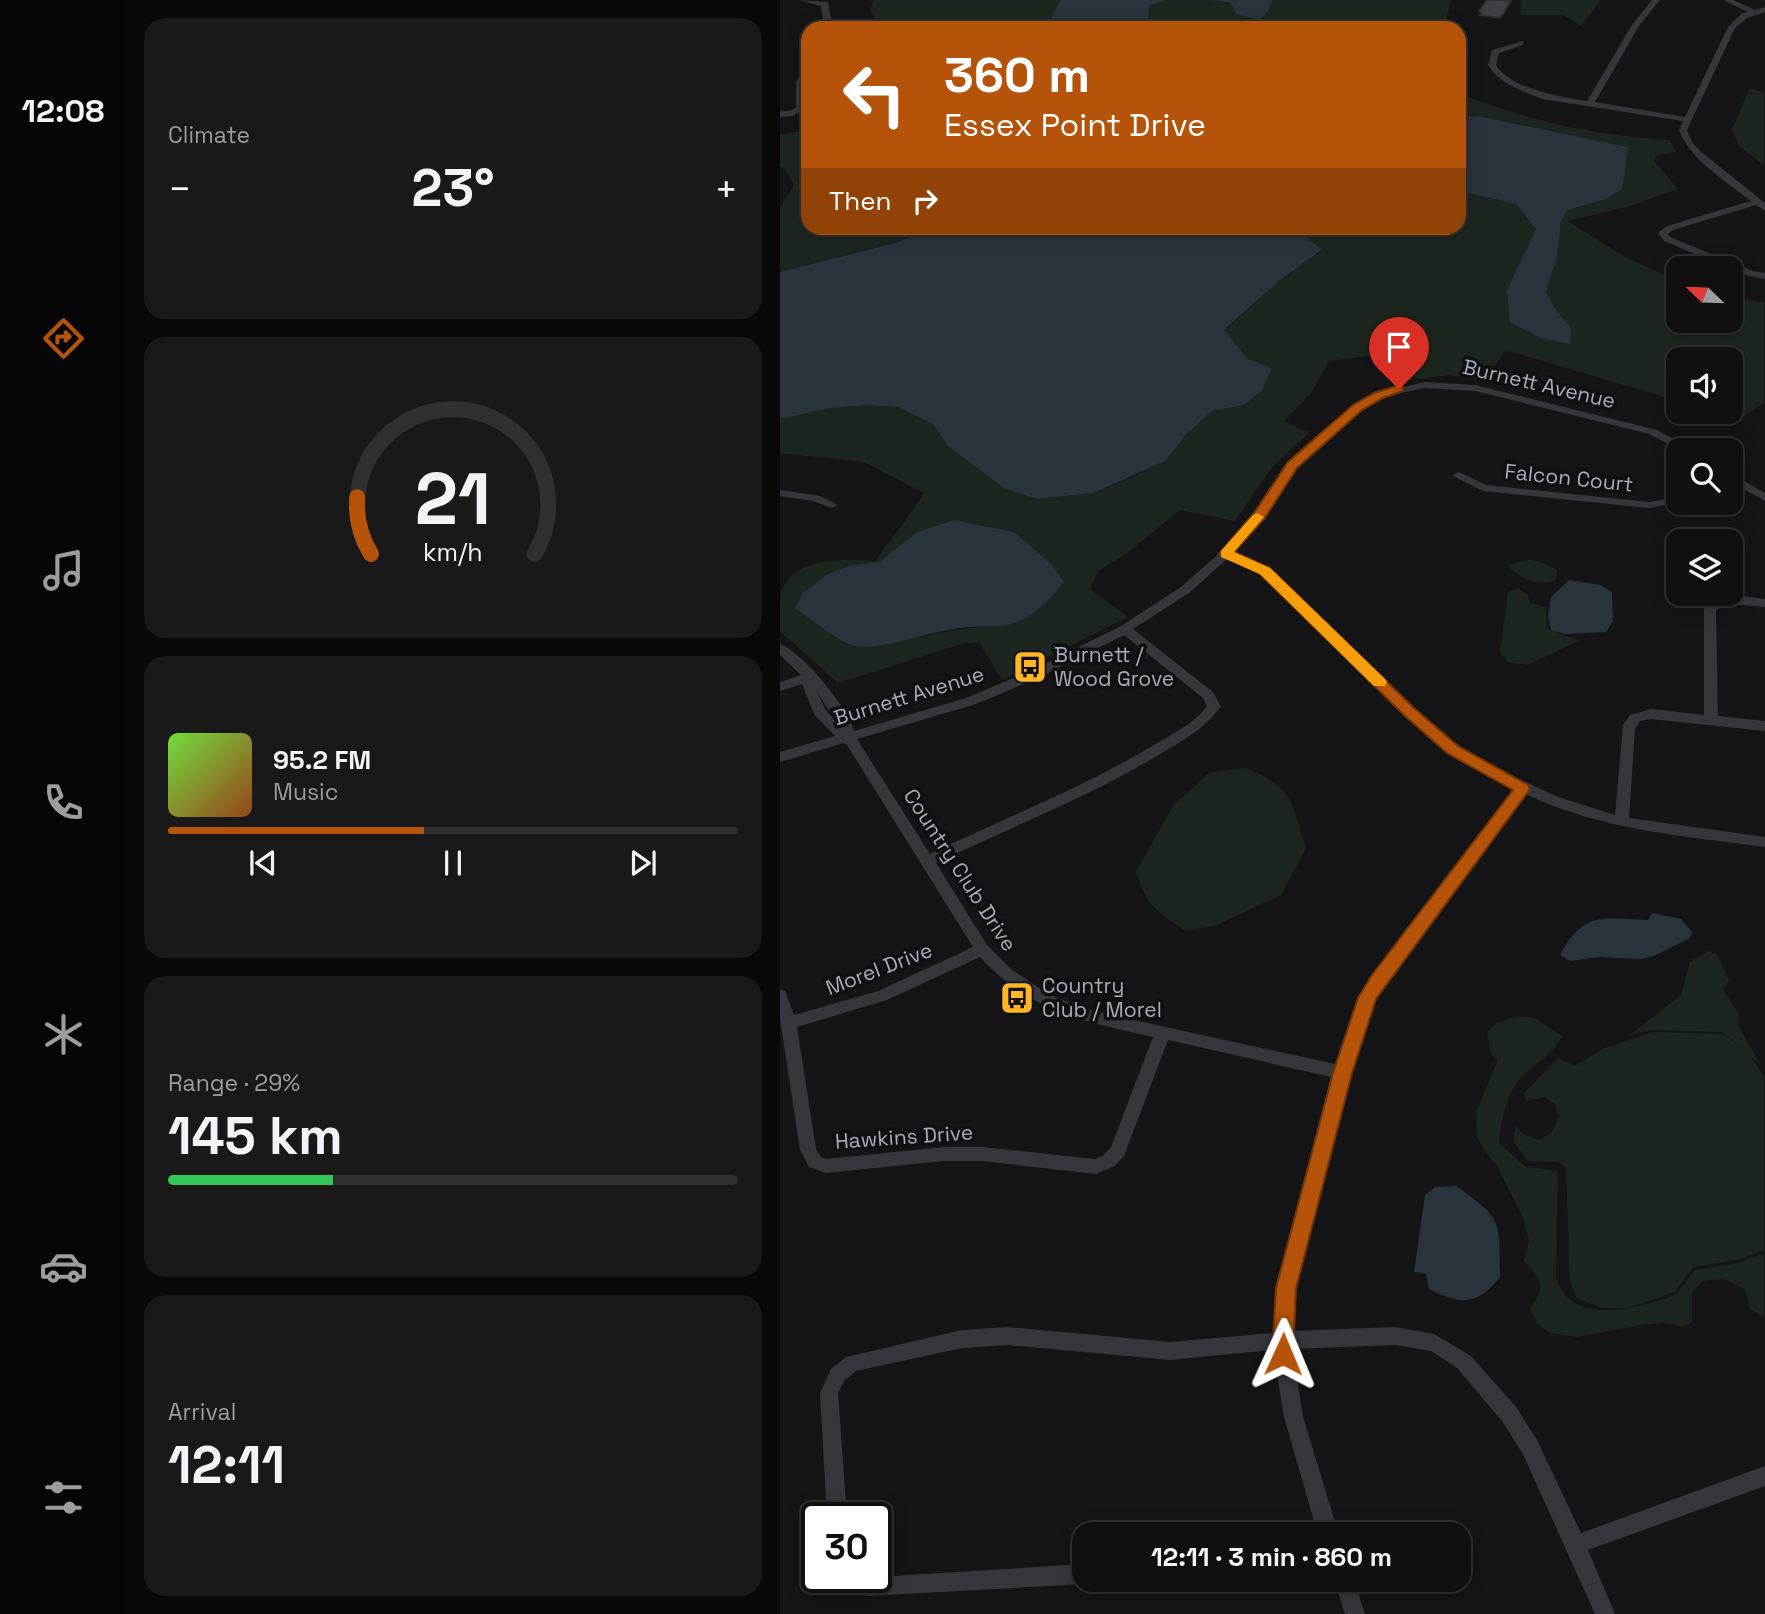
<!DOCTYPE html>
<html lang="en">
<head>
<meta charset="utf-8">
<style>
  body { margin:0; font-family:"Space Grotesk",sans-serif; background:#19191a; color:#f1f3f6; height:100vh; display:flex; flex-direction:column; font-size:26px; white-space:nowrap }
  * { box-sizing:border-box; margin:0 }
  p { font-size:23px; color:#9c9d9f }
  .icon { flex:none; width:38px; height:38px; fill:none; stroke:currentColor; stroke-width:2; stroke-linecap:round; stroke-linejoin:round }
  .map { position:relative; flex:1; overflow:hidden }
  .drawer { display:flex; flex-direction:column; gap:18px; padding:18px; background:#090909; width:654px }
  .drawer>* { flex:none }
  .hud { position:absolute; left:21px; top:21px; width:665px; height:214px; border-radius:21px; box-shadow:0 4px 18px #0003,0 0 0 2px #303031; background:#b45309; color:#fff; overflow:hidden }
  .needle { width:46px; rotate:293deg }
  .fabs { position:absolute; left:886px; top:256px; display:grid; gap:14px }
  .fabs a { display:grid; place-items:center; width:77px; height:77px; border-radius:14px; background:#101011; box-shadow:0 4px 18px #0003,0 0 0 2px #303031; font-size:35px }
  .speed { position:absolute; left:21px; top:1502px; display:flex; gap:14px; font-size:35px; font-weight:700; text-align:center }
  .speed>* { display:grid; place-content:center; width:91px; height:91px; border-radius:50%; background:#101011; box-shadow:0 4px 18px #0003,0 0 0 2px #303031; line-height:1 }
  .speed .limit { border:4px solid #111; border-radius:10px; background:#fff; color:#111 }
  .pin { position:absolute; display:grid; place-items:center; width:60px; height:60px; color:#fff; margin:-72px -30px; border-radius:50% 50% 50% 0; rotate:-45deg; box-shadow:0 0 7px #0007 }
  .pin .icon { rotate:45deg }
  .me { position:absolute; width:77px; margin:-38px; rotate:1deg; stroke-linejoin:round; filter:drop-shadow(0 0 5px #0008) }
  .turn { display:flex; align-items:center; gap:24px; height:147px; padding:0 28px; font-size:32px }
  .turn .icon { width:91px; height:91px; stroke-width:2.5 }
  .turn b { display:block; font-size:49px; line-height:60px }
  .then { display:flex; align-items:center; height:66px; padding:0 28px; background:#0003; gap:14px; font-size:26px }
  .big { font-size:52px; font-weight:600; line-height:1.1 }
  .drawer .card { flex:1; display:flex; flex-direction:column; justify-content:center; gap:10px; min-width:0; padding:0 24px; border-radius:21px; background:#19191a }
  .drawer .dial { align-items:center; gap:0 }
  .dial svg { height:182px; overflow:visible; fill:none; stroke:#303031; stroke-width:7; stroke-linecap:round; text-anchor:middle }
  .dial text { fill:#f1f3f6; stroke:none }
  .song { display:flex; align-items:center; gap:21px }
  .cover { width:84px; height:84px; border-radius:10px; background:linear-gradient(135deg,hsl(100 70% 55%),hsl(20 70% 35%)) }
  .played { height:7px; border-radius:4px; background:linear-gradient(90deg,#b45309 45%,#303031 45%) }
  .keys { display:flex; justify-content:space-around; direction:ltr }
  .heat { display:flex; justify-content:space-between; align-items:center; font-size:38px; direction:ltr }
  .charge { height:10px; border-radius:5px; background:linear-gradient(90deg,#34c759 29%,#303031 0) }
  .trip { position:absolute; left:292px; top:1522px; width:399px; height:70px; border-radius:21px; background:#101011; box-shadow:0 4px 18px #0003,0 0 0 2px #303031; font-weight:600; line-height:70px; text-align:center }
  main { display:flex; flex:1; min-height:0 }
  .menu { display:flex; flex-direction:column; width:126px; justify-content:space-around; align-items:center; background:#060607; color:#9c9d9f }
  .menu .icon { width:49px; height:49px }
  .menu .selected { color:#b45309 }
  .menu b { font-size:32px; color:#f1f3f6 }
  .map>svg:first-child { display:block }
  .green { fill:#1d261e; fill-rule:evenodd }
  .water { fill:#2a343d }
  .building { fill:#3f4045; stroke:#2f2f34; stroke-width:2 }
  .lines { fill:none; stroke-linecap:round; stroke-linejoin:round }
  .minor { fill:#36373d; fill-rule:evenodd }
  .route { fill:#b45309; stroke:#753606; stroke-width:2 }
  .slow { fill:#f59e0b }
  .labels { text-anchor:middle; stroke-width:7; stroke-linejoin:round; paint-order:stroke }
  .street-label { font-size:21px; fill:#a6acb9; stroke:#101012 }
  .poi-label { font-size:21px; fill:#a6acb9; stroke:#101012; text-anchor:start }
</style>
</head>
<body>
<main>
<nav class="menu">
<b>12:08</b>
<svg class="icon selected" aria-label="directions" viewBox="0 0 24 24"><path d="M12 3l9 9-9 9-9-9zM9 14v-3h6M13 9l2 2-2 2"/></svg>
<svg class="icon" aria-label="music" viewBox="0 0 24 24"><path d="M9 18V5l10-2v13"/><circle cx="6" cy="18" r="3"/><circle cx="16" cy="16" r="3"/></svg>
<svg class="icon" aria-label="phone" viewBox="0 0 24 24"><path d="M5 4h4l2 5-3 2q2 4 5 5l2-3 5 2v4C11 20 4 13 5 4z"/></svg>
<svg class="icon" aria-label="climate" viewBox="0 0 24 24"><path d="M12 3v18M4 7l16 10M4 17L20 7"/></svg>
<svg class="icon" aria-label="car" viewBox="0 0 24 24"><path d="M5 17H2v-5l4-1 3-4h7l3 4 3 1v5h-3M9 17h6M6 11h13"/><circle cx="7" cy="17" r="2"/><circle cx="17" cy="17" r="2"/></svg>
<svg class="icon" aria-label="filters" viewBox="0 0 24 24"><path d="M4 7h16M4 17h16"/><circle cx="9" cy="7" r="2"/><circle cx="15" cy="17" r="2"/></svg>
</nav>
<section class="drawer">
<div class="card"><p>Climate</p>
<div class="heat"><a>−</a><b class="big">23°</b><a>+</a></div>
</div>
<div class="card dial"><svg viewBox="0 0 100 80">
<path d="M14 69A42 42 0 1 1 86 69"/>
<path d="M14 69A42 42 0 0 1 8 44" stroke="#b45309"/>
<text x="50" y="56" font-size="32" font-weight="700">21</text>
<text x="50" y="72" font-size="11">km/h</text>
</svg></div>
<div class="card">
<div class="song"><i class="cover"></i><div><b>95.2 FM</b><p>Music</p></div></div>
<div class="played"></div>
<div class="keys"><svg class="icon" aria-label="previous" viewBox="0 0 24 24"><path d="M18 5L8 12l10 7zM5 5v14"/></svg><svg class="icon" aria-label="pause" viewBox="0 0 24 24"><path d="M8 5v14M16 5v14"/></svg><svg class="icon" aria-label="next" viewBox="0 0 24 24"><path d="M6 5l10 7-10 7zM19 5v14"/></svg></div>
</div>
<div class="card"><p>Range · 29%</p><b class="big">145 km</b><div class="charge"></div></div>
<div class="card"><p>Arrival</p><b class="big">12:11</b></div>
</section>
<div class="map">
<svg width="985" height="1614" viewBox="0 0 985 1614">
  <rect width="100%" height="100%" fill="#151517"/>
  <path class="green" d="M94 0H280L269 23 259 28H129L95 19 90 10Z
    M388 0H430L489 9 492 0H671L664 28H359L367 26 370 5Z
    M741 0H821L801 26 784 15H740Z
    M969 89 984 92V165L959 146 952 130Z
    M679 93C745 120 819 136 890 140L896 152 877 155 874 161 898 189 847 207 788 221 845 257 898 281V320H950V297L984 302V403L963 417 939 411H950V359H898V401L725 350 705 381 669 375 625 381 602 354 549 361 531 393 504 421 529 433 492 467 455 521 400 510 346 554 318 571 310 589 348 617 222 680 199 642 181 644 58 683 0 631C0 619 0 603 1 592 14 556 64 559 95 561L131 513 144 493 84 462 0 453V419L50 408 86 405 118 407 153 424 168 446 257 499 315 493 352 477 385 461 406 435 432 411 464 405 492 368 468 359 444 331 500 280 542 251 516 228H679V191L736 204 756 229 727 290 791 328 773 306 766 291 777 258 781 221 788 210 826 199 848 147 703 117 679 116ZM174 520 234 532 248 547 212 627C174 627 138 639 100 643 92 644 82 647 73 646 60 644 28 617 15 608L72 565 99 562 137 532Z
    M28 130V228H153L115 243 0 272V207L14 185 4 168 0 167V134Z
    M750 560 762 562 777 570 776 580C757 587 741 579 727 565Z
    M737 588 747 594 750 603 766 607 768 629 799 641 747 665 728 662 720 652 728 592Z
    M466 768C513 787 512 803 526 848L501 895 437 925 406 931C378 913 365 904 356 871L394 805 429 773Z
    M929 951 937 955 949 980 943 990 959 1014 958 1025 981 1065 971 1056 984 1077V1250L961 1259 913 1267 895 1292 848 1308H823L796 1298 790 1281 786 1168 778 1162 748 1161 734 1142 735 1126 745 1135 759 1140 772 1132 779 1117 775 1104 765 1097 746 1101 744 1093 778 1058 795 1066 822 1049 873 1032 943 1034 969 1053 942 1032 871 1030 850 1035 901 995 910 962Z
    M735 1017H753L782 1036C772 1057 749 1066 736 1084 725 1099 721 1125 719 1143L746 1167 778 1171 776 1278C789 1320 841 1312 874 1302 880 1300 889 1298 894 1295 902 1289 909 1277 915 1270L953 1264 984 1254V1317L971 1310 965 1289 944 1279 922 1281 912 1293V1322L903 1327 887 1323 862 1325 796 1337 770 1333 757 1324 750 1309C766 1285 762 1280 744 1261L749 1241 744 1220 718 1167 703 1149 697 1136 696 1112 718 1060 711 1053 707 1033 716 1023Z"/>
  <path class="water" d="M280 0H388L370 5 367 26 359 28H259L269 23Z
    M430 0H492L489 9 480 20 456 14 451 3Z
    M679 116 703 117 848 147 842 189 826 199 788 210 781 221 777 258 766 291 773 306 791 328 790 344 761 338 730 322 727 290 756 229 736 204 679 191Z
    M153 228H516L542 250 500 280 444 330 468 359 492 368 482 390 464 405 432 411 406 435 385 461 314 493 257 499 224 488 168 446 153 424 118 407 86 405 50 408 0 419V272L115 243Z
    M174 520 234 532 271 564 284 582C272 597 257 613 240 621 225 628 207 626 192 627 153 628 112 650 74 646 61 644 28 617 15 608L23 593 48 574 72 565 99 562 137 532Z
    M789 580 821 585 832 592 833 621 826 632 785 634 771 630 768 616 771 597Z
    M872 913 901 919 912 932 910 938 874 956 860 959 819 957 790 961 780 955C804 910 823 919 868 920Z
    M676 1186C724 1220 719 1220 720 1277 697 1306 681 1305 649 1289L646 1274 634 1272 645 1195 655 1187Z"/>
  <path class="building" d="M707 0H721L731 1 720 18 700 15 702 12 699 11Z"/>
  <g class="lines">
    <path class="minor" d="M19 0 48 2 51 19 60 28H51L43 20 41 6Z
      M872 0H880L859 26 815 102 905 117 948 27 961 14 968 12 943 0H953L975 10 985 7V12L967 18 955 28 907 130 912 142 920 151 985 203V211L976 205 893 230 888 234 890 237 973 271 985 273V279L968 276 884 241 878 233 887 226 971 201C946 181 911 161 899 130L903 121 762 99C744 92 718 83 708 65L712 50 743 41V45L719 53 716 65C730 89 782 97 807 101L852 25Z
      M25 65H28L24 82V109L13 116 0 117V111H9L16 108V82Z
      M645 382 695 385 877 430 914 450H900L869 434 695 391 645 388 602 397 581 409 517 467 483 519 454 553 489 568 659 731 701 761 778 797 835 815 843 725 850 715 871 709 924 715V609C939 590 963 596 985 599V607L948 604 936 610 938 716 985 721V731L871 719 860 721 855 729 849 818 985 837V847C904 836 820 830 746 794L603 984 584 1027 570 1070 571 1073 567 1078 521 1260 513 1302 511 1331 615 1327 654 1334 691 1356 736 1407 757 1440 801 1533 985 1466V1486L808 1550 835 1614H815L743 1454 722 1421 677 1368 651 1351 615 1345 512 1349 523 1417 559 1535H509L512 1528 534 1521 504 1417 493 1350 390 1360 227 1345 182 1348 76 1371 64 1381 58 1393 67 1517H47L40 1393 51 1369 66 1357 182 1330 227 1327 390 1342 493 1333 498 1281 551 1077 388 1040 344 1156 335 1166 316 1174 202 1161H164L46 1173 29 1167 20 1150 0 1019V989L5 991 14 1015 98 991 193 947 67 745 64 743 0 762V752L55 736 34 714 22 684 0 691V682L21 675 0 655V644C22 652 68 707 74 731L186 698 246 673 341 626 401 587 442 551 475 514 509 463 573 405 595 393ZM447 559 481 574 649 737 691 767 735 789 593 976 568 1027 555 1064 308 1010 268 994 231 969 207 945 156 863C233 826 314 795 387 750 407 738 429 725 441 706L433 692 353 629 409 593ZM344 635 423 698 427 706C417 721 396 732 381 741 307 786 227 817 150 854L77 739 196 704 256 679ZM37 692 59 726 45 709ZM200 957C249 1011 305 1022 373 1037L331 1147 323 1156 315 1159 202 1147H164L46 1159 41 1157 36 1149 17 1027 107 1000Z
      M679 472 706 485 869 502 898 497V502H902L869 508 703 491 675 477 673 475Z
      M950 473 985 493V501L950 481Z
      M0 490 40 496 58 505 52 508 33 501 0 496Z
      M304 1564V1580H312L304 1584 88 1596 66 1591 57 1577H96Z
      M554 1580H574L585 1614H565Z"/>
  </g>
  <path class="route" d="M619 385 623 386V391L603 398 582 410 517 468 484 519 454 552 490 568 634 708 678 746 748 785 750 789 596 999 572 1073 516 1288 513 1354 510 1361 503 1364 495 1361 492 1354 496 1288 553 1073 578 998 592 975 733 790 667 753 624 715 480 574 439 554 474 513 508 462 573 405 594 393Z"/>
  <path class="slow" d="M477 513 484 517 454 552 490 568 605 679 607 682 605 686H594L480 574 441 557V551L473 515Z"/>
  <defs>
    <symbol id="bus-square" viewBox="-11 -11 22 22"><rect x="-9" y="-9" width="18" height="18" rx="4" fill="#ffb526" stroke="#101012"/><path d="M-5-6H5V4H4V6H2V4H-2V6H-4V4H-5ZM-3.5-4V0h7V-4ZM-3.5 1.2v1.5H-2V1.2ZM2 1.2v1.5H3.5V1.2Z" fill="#111"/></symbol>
  </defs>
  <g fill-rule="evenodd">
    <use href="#bus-square" x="231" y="648" width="38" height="38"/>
    <use href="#bus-square" x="218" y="979" width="38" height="38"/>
  </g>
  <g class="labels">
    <g class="street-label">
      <text transform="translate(759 384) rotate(13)" y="7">Burnett Avenue</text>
      <text transform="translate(789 478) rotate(6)" y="7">Falcon Court</text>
      <text transform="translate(129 696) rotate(-17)" y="7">Burnett Avenue</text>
      <text transform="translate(180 870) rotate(57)" y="7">Country Club Drive</text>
      <text transform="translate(99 969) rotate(-21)" y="7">Morel Drive</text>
      <text transform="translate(124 1137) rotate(-4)" y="7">Hawkins Drive</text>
    </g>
    <g class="poi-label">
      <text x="274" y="662">Burnett /<tspan x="274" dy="24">Wood Grove</tspan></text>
      <text x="262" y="993">Country<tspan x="262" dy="24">Club / Morel</tspan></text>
    </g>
  </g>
</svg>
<div class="fabs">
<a><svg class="needle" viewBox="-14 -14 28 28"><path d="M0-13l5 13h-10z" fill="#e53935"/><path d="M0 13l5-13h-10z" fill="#9c9d9f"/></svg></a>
<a><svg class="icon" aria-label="sound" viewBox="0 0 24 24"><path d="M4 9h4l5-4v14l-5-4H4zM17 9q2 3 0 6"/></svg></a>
<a><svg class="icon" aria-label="search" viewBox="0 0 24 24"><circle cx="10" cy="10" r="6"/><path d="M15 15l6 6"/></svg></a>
<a><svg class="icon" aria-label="layers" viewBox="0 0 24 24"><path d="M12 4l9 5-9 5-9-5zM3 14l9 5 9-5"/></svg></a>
</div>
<div class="speed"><div class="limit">30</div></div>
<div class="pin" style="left:619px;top:389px;background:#d93025"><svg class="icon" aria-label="arrive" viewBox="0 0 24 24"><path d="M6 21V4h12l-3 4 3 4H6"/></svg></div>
<svg class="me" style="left:503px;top:1354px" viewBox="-20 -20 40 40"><path d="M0-17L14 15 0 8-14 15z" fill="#b45309" stroke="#fff" stroke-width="4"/></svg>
<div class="trip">12:11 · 3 min · 860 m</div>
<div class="hud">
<div class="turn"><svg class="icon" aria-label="left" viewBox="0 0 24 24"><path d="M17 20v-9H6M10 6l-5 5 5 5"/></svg><div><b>360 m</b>Essex Point Drive</div></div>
<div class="then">Then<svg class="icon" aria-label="right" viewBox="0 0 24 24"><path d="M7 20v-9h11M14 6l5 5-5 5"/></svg></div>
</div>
</div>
</main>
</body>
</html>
